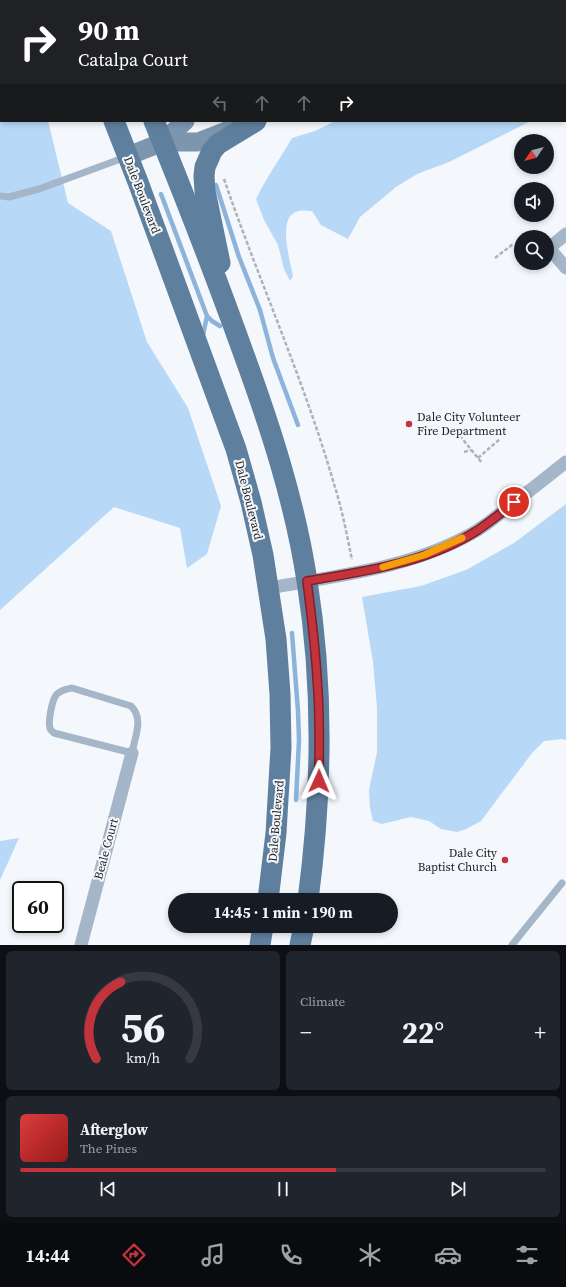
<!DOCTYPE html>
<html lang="en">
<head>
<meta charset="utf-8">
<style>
  body { margin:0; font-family:"Source Serif 4",serif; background:#20242c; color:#f1f3f6; height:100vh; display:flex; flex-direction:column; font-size:15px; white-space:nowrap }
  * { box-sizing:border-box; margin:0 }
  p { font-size:13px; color:#9ea1a6 }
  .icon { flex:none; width:22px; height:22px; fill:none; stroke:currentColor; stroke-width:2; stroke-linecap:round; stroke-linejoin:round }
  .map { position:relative; height:945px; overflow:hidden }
  .drawer { display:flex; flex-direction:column; gap:6px; padding:6px; background:#0d0f14; flex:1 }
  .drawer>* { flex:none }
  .banner { position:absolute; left:0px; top:0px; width:566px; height:122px; box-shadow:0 2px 6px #0003; background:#202124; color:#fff; overflow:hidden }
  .needle { width:26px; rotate:235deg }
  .buttons { position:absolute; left:514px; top:134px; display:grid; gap:8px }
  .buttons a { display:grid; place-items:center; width:40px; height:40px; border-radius:50%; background:#171b24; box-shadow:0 2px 6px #0003; font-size:20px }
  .speed { position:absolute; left:12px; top:881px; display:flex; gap:8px; font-size:20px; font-weight:700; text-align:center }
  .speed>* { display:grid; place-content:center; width:52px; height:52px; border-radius:50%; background:#171b24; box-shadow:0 2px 6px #0003; line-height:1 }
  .speed .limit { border:2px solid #111; border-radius:6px; background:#fff; color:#111 }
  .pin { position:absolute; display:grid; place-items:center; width:34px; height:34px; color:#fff; margin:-17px; border:2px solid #fff; border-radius:50%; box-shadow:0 1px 4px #0007 }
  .me { position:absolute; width:44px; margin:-22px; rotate:1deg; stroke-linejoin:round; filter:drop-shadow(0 0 3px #0008) }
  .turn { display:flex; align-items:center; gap:14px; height:84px; padding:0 12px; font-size:18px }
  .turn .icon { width:52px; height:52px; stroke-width:2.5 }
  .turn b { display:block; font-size:28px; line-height:34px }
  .lanes { display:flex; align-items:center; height:38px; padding:0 12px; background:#0003; justify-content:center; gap:20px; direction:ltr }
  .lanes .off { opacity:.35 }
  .big { font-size:30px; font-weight:700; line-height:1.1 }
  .drawer .card { flex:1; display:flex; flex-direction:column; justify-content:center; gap:6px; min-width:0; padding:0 14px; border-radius:6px; background:#20242c }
  .drawer .dial { align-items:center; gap:0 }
  .dial svg { height:104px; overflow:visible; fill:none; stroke:#363941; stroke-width:7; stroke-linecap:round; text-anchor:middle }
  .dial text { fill:#f1f3f6; stroke:none }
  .song { display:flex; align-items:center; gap:12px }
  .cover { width:48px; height:48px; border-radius:6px; background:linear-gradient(135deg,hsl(0 70% 55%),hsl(0 70% 35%)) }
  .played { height:4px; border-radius:2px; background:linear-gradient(90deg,#c3333b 60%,#363941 60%) }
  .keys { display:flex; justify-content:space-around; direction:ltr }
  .heat { display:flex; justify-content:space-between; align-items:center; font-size:22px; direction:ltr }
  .drawer .tiles { flex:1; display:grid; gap:6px; grid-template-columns:1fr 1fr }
  .card:last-child { grid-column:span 2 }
  .trip { position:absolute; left:168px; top:893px; width:230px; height:40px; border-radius:20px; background:#171b24; box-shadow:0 2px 6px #0003; font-weight:700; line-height:40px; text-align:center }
  .tabs { display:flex; height:64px; justify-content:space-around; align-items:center; background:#090b0e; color:#9ea1a6 }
  .tabs .icon { width:28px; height:28px }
  .tabs .selected { color:#c3333b }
  .tabs b { font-size:18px; color:#f1f3f6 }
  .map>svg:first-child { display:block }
  .green { fill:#b7d8f7 }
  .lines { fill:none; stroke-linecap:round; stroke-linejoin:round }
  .stream { stroke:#8cb4db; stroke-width:4.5 }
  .path { stroke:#b0b2b5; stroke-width:2.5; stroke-dasharray:4 2; stroke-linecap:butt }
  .service { stroke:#a4b6c7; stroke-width:7 }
  .minor { stroke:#a4b6c7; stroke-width:13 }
  .secondary { stroke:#7c96b0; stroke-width:19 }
  .primary { stroke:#5f7f9e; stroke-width:21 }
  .route-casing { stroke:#7f2126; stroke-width:10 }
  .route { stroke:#c3333b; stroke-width:7 }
  .slow { stroke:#f59e0b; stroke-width:7 }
  .poi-dot { fill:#c3333b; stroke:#f4f7fb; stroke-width:1.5 }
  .labels { text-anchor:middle; stroke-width:4; stroke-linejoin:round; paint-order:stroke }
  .street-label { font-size:12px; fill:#222325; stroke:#f4f7fb }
  .poi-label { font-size:12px; fill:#222325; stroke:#f4f7fb; text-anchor:start }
</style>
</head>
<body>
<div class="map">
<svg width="566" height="945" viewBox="0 0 566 945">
  <rect width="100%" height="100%" fill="#f4f7fb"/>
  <path class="green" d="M0 0 40 1H1V121H48L68 203 111 231 147 342 188 408 221 506 207 554 187 568 180 528 114 507 0 610Z
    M126 0H411L409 1Z
    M335 121H531L449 162 417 174 396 187 360 217 348 239 321 225 312 211C308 211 303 210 299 211 276 215 290 260 293 276L290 281 284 269 278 245 264 220 256 199C266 178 280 159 292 138L315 131Z
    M566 504V740L562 739 544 741 532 753 481 821 466 829 457 832 441 829 429 821 411 817 382 824 373 821 370 808 369 790 377 752V708L373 662 362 597 421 586 466 570 514 543Z
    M19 838 0 880V841Z"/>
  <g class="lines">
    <path class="stream" d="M216 185 239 257 260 310 273 358 298 425
      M161 194 207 316 212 321 220 326
      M203 335 207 316
      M292 633 298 711 299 740 296 800"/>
    <path class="path" d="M224 179C259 281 304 380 334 484 342 509 347 535 352 560
      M495 258 513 244
      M456 431 482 463
      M464 452 471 450
      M478 458 500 439"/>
    <path class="service" d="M0 196 9 197 39 189 126 157
      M72 688 131 706C144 719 135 736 132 753L54 733C53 732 50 730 50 728 48 721 52 699 57 694 61 690 67 689 72 688Z
      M512 945 562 883"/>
    <path class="minor" d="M566 234 549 248 566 268
      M269 588C340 575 413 568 476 531 489 523 501 513 513 503 531 490 548 476 566 462
      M81 945 132 753"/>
    <path class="secondary" d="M456 1 458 0
      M515 1 517 0
      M163 142H198L234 128
      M128 156 163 142 185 121"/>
    <path class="primary" d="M65 0 66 1
      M106 0V1
      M114 121 138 182 236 449 251 502 263 555 276 639 280 694 281 748 276 833 268 900
      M154 121C185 197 215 274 243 352 270 426 295 502 307 581 324 687 322 794 308 900
      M220 263 205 191 204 176 205 167 212 151 218 144 256 121
      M260 945 263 926
      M300 945 304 926"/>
  </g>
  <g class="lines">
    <defs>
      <path id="route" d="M319 781C319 752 320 722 318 692 316 655 312 618 307 581 366 571 427 563 478 530 491 521 503 512 514 502"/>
    </defs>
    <use href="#route" class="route-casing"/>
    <use href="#route" class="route"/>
    <path class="slow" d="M383 567 424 555 462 538"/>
  </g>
  <g class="poi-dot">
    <circle cx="409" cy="424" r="4"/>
    <circle cx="505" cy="860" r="4"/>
  </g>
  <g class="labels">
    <g class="street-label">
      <text transform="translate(142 195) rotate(69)" y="4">Dale Boulevard</text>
      <text transform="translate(249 500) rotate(76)" y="4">Dale Boulevard</text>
      <text transform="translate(276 821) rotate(-85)" y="4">Dale Boulevard</text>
      <text transform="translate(106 849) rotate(-75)" y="4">Beale Court</text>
    </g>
    <g class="poi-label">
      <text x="417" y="421">Dale City Volunteer<tspan x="417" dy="14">Fire Department</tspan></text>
      <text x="497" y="857" text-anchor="end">Dale City<tspan x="497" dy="14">Baptist Church</tspan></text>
    </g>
  </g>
</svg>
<div class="buttons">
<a><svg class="needle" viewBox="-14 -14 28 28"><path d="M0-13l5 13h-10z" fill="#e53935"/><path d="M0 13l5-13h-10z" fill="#9ea1a6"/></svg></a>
<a><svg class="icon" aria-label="sound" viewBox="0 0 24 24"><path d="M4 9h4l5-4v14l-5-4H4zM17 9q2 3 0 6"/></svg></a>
<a><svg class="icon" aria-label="search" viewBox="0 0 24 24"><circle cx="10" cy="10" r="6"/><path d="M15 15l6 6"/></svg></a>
</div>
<div class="speed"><div class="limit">60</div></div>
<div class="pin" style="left:514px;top:502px;background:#d93025"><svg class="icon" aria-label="arrive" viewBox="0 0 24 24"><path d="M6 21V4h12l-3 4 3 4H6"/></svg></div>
<svg class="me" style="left:319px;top:781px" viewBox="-20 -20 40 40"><path d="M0-17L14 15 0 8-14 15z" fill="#c3333b" stroke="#fff" stroke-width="4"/></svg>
<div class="trip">14:45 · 1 min · 190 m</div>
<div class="banner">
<div class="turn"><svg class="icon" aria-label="right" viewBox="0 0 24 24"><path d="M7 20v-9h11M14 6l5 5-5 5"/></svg><div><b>90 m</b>Catalpa Court</div></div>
<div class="lanes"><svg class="icon off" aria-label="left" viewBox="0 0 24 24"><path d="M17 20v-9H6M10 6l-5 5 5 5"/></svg><svg class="icon off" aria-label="ahead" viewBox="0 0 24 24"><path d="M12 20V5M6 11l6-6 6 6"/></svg><svg class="icon off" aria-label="ahead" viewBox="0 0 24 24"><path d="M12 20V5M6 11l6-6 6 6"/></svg><svg class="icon" aria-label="right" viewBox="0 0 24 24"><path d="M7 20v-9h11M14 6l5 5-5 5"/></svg></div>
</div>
</div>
<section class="drawer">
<div class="tiles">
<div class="card dial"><svg viewBox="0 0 100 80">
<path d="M14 69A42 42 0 1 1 86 69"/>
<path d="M14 69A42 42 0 0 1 33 10" stroke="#c3333b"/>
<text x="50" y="56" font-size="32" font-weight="700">56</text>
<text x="50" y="72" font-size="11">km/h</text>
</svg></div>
<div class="card"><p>Climate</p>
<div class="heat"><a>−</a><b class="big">22°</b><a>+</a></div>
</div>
<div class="card">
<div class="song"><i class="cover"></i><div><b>Afterglow</b><p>The Pines</p></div></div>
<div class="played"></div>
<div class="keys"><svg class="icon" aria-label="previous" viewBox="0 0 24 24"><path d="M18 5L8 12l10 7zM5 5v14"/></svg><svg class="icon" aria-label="pause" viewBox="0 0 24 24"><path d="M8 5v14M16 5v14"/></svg><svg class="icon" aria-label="next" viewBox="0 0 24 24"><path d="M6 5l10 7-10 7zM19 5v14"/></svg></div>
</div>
</div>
</section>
<nav class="tabs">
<b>14:44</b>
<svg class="icon selected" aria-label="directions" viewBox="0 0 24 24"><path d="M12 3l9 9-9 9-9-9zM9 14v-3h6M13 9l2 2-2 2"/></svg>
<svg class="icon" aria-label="music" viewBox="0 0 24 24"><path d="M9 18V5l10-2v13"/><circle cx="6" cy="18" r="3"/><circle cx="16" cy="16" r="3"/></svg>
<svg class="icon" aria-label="phone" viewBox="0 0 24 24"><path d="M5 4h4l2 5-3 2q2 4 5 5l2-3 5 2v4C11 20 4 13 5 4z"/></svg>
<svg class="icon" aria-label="climate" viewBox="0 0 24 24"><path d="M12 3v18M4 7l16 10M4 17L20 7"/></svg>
<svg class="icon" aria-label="car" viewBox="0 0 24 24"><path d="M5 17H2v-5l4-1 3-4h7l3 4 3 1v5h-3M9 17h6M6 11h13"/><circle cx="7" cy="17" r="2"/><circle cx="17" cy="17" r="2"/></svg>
<svg class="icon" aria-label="filters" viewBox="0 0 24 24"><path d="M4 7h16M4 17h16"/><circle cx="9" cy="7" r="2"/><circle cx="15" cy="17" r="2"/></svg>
</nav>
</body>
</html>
